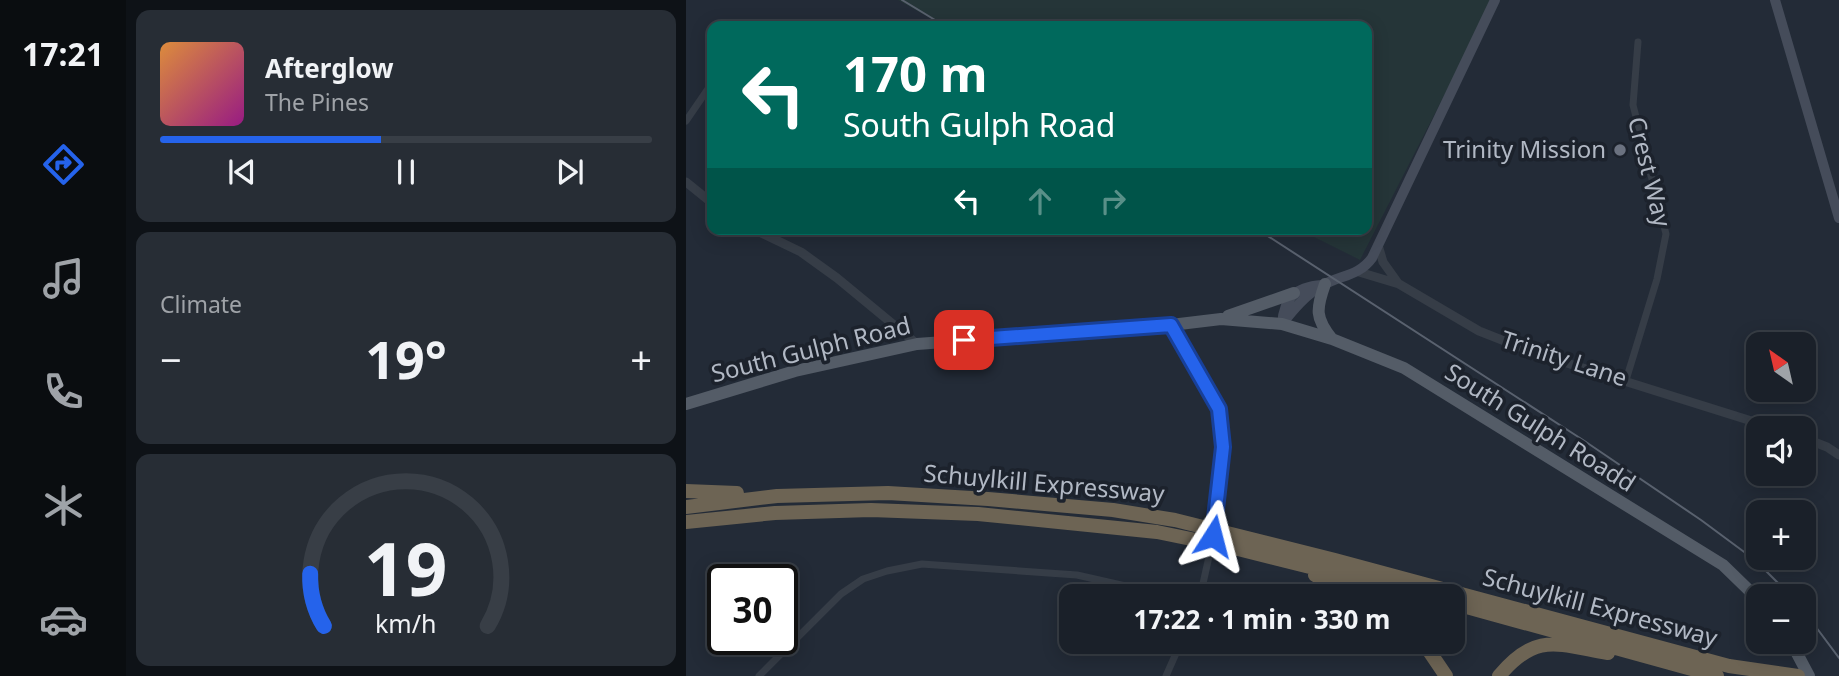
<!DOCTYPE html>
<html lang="en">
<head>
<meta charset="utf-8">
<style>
  body { margin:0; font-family:"Noto Sans",sans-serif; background:#272d35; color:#f1f3f6; height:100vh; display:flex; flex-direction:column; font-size:26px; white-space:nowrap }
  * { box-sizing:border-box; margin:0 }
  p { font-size:23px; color:#9fa3a8 }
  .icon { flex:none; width:38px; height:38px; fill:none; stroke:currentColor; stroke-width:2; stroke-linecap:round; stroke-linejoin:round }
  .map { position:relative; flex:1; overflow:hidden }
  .drawer { display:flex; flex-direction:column; gap:10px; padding:10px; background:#0e1217; width:560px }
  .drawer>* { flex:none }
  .guide { position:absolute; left:21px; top:21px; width:665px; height:214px; border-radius:14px; box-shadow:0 4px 18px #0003,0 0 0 2px #383e46; background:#00695c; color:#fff; overflow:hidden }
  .needle { width:46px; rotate:326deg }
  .buttons { position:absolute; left:1060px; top:332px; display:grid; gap:14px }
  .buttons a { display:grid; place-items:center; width:70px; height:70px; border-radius:14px; background:#1a2029; box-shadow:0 4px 18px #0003,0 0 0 2px #383e46; font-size:35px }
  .speed { position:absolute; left:21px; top:564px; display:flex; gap:14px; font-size:35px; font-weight:700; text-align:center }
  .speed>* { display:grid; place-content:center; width:91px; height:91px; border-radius:50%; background:#1a2029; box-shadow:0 4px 18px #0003,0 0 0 2px #383e46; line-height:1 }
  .speed .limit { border:4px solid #111; border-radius:10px; background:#fff; color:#111 }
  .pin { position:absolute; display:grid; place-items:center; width:60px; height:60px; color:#fff; margin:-30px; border-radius:14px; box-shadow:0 4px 10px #0006 }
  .me { position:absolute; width:77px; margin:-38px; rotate:9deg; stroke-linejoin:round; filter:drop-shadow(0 0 5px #0008) }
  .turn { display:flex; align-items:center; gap:24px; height:147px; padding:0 21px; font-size:32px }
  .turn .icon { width:91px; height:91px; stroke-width:2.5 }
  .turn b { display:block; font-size:49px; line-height:60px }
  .lanes { display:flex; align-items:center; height:66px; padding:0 21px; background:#0003; justify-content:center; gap:35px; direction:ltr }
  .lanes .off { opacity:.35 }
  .big { font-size:52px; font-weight:700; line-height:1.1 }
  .drawer .tile { flex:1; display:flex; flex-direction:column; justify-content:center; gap:10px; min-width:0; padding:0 24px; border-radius:14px; background:#272d35 }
  .drawer .dial { align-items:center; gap:0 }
  .dial svg { height:182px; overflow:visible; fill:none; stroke:#383e46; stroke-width:7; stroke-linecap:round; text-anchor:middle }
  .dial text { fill:#f1f3f6; stroke:none }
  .song { display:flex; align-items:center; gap:21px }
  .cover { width:84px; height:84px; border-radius:10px; background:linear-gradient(135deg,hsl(30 70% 55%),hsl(310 70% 35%)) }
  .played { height:7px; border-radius:4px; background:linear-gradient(90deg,#2563eb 45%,#383e46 45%) }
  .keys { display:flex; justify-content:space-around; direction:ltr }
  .heat { display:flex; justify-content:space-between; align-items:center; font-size:38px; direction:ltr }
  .trip { position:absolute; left:373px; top:584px; width:406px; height:70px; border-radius:14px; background:#1a2029; box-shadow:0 4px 18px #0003,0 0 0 2px #383e46; font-weight:700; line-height:70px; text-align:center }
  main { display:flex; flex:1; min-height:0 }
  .menu { display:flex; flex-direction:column; width:126px; justify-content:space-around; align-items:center; background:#0a0d10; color:#9fa3a8 }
  .menu .icon { width:49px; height:49px }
  .menu .on { color:#2563eb }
  .menu b { font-size:32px; color:#f1f3f6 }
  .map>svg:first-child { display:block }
  .green { fill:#253538 }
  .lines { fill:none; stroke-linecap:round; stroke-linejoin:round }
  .minor { stroke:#363d47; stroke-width:7 }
  .tertiary { stroke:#363d47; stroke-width:9 }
  .secondary { stroke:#454c5a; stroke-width:10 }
  .primary { stroke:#545c67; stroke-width:12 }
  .motorway { stroke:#6d6454; stroke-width:14 }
  .tram { stroke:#59616e; stroke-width:2 }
  .route-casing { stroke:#184099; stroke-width:18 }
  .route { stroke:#2563eb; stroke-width:12 }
  .worship-dot { fill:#6b7280; stroke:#1c222c; stroke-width:2.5 }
  .labels { text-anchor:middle; stroke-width:7; stroke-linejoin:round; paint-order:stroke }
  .poi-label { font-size:24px; fill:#b1b8c4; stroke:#1c222c; text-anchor:end }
  .street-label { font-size:24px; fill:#b1b8c4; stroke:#1c222c }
</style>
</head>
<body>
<main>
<nav class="menu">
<b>17:21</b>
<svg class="icon on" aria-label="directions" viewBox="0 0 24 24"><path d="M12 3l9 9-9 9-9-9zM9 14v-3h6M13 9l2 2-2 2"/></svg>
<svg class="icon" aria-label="music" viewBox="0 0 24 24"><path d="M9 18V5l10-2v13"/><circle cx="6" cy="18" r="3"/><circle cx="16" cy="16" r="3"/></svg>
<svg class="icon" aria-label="phone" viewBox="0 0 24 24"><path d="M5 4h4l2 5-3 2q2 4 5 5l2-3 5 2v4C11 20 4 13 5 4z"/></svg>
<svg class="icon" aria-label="climate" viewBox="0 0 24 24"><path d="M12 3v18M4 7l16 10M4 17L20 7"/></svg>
<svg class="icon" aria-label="car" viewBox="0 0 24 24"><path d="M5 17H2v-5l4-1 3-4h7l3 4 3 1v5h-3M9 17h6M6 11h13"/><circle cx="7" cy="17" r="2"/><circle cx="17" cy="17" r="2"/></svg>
</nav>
<section class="drawer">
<div class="tile">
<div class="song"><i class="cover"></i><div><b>Afterglow</b><p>The Pines</p></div></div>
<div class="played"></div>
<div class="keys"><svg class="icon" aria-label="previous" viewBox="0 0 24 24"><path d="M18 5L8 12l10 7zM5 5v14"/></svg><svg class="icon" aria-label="pause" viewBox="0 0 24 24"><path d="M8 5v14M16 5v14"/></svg><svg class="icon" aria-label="next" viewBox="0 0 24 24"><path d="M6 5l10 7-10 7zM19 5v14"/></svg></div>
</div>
<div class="tile"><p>Climate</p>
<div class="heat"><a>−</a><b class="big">19°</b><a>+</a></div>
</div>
<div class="tile dial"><svg viewBox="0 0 100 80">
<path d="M14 69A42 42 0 1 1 86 69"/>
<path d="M14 69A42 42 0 0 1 8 46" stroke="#2563eb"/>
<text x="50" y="56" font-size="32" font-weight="700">19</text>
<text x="50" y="72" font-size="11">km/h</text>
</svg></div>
</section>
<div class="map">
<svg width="1153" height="676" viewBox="0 0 1153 676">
  <rect width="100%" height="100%" fill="#232b37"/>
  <path class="green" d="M212 0H807L674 260 612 229H681V26H258Z"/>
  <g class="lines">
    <path class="minor" d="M0 121 26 83
      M485 325 533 409 537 447 528 531
      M940 380 971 279 980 234 947 105 952 42
      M514 597 526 543
      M73 676 155 594 177 579 201 571 236 564 391 575 488 597
      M480 676 495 642"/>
    <path class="tertiary" d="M0 182 26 203
      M67 229 115 252 151 278 231 344
      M692 245 697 262 712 283
      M673 272 713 284 793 331 849 353 1091 429
      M1118 438 1141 447 1153 455"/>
    <path class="secondary" d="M1089 0 1153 218
      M596 324C607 310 620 294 637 285 655 275 673 276 686 258L809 0
      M596 324C598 298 609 287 636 285"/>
    <path class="primary" d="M639 284C630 309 629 318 646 339
      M542 316 608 293
      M0 404 109 371 231 344 485 325 535 319 596 324 646 339 718 368 1037 565 1073 600
      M1105 642 1123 676"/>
    <path class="motorway" d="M0 491 51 493
      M0 507 91 496 202 493 302 499 427 510 489 520 649 560 1043 666 1112 676
      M0 522 89 513 185 510 292 514 471 532 544 547 744 597
      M629 575 679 597
      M766 603 1031 676
      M737 642 760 676
      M813 676C850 632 870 644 922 653"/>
    <path class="tram" d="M216 0 259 26
      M571 229 897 440 1015 520 1069 560 1106 597
      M1118 611 1153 658"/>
  </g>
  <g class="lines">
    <defs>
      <path id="route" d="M278 340 485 325 533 409 537 447 527 536"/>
    </defs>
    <use href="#route" class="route-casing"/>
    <use href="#route" class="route"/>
  </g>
  <circle class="worship-dot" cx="934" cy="150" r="7"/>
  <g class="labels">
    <g class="poi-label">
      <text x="920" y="158">Trinity Mission</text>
    </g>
    <g class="street-label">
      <text transform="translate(963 172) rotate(76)" y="8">Crest Way</text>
      <text transform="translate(125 350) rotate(-14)" y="8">South Gulph Road</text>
      <text transform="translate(878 359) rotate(18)" y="8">Trinity Lane</text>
      <text transform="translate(854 428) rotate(32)" y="8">South Gulph Roadd</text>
      <text transform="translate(358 484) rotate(5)" y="8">Schuylkill Expressway</text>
      <text transform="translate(914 608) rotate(15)" y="8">Schuylkill Expressway</text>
    </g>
  </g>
</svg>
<div class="buttons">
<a><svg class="needle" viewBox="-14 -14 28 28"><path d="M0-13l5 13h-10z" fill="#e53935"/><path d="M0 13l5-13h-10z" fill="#9fa3a8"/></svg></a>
<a><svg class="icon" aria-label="sound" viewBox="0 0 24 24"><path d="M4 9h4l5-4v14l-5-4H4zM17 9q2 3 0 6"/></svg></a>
<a>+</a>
<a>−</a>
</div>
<div class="speed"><div class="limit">30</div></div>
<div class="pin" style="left:278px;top:340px;background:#d93025"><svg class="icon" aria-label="arrive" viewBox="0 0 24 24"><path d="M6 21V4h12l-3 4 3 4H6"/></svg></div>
<svg class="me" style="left:527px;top:536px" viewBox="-20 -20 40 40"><path d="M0-17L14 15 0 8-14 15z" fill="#2563eb" stroke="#fff" stroke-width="4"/></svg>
<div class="trip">17:22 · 1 min · 330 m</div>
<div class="guide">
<div class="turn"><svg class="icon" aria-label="left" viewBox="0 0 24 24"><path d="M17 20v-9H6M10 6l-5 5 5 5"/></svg><div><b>170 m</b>South Gulph Road</div></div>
<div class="lanes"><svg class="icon" aria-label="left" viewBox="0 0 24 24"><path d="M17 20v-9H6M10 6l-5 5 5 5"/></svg><svg class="icon off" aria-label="ahead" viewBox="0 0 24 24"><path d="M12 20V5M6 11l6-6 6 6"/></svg><svg class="icon off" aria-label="right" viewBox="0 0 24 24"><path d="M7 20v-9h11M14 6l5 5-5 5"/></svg></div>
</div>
</div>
</main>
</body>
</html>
